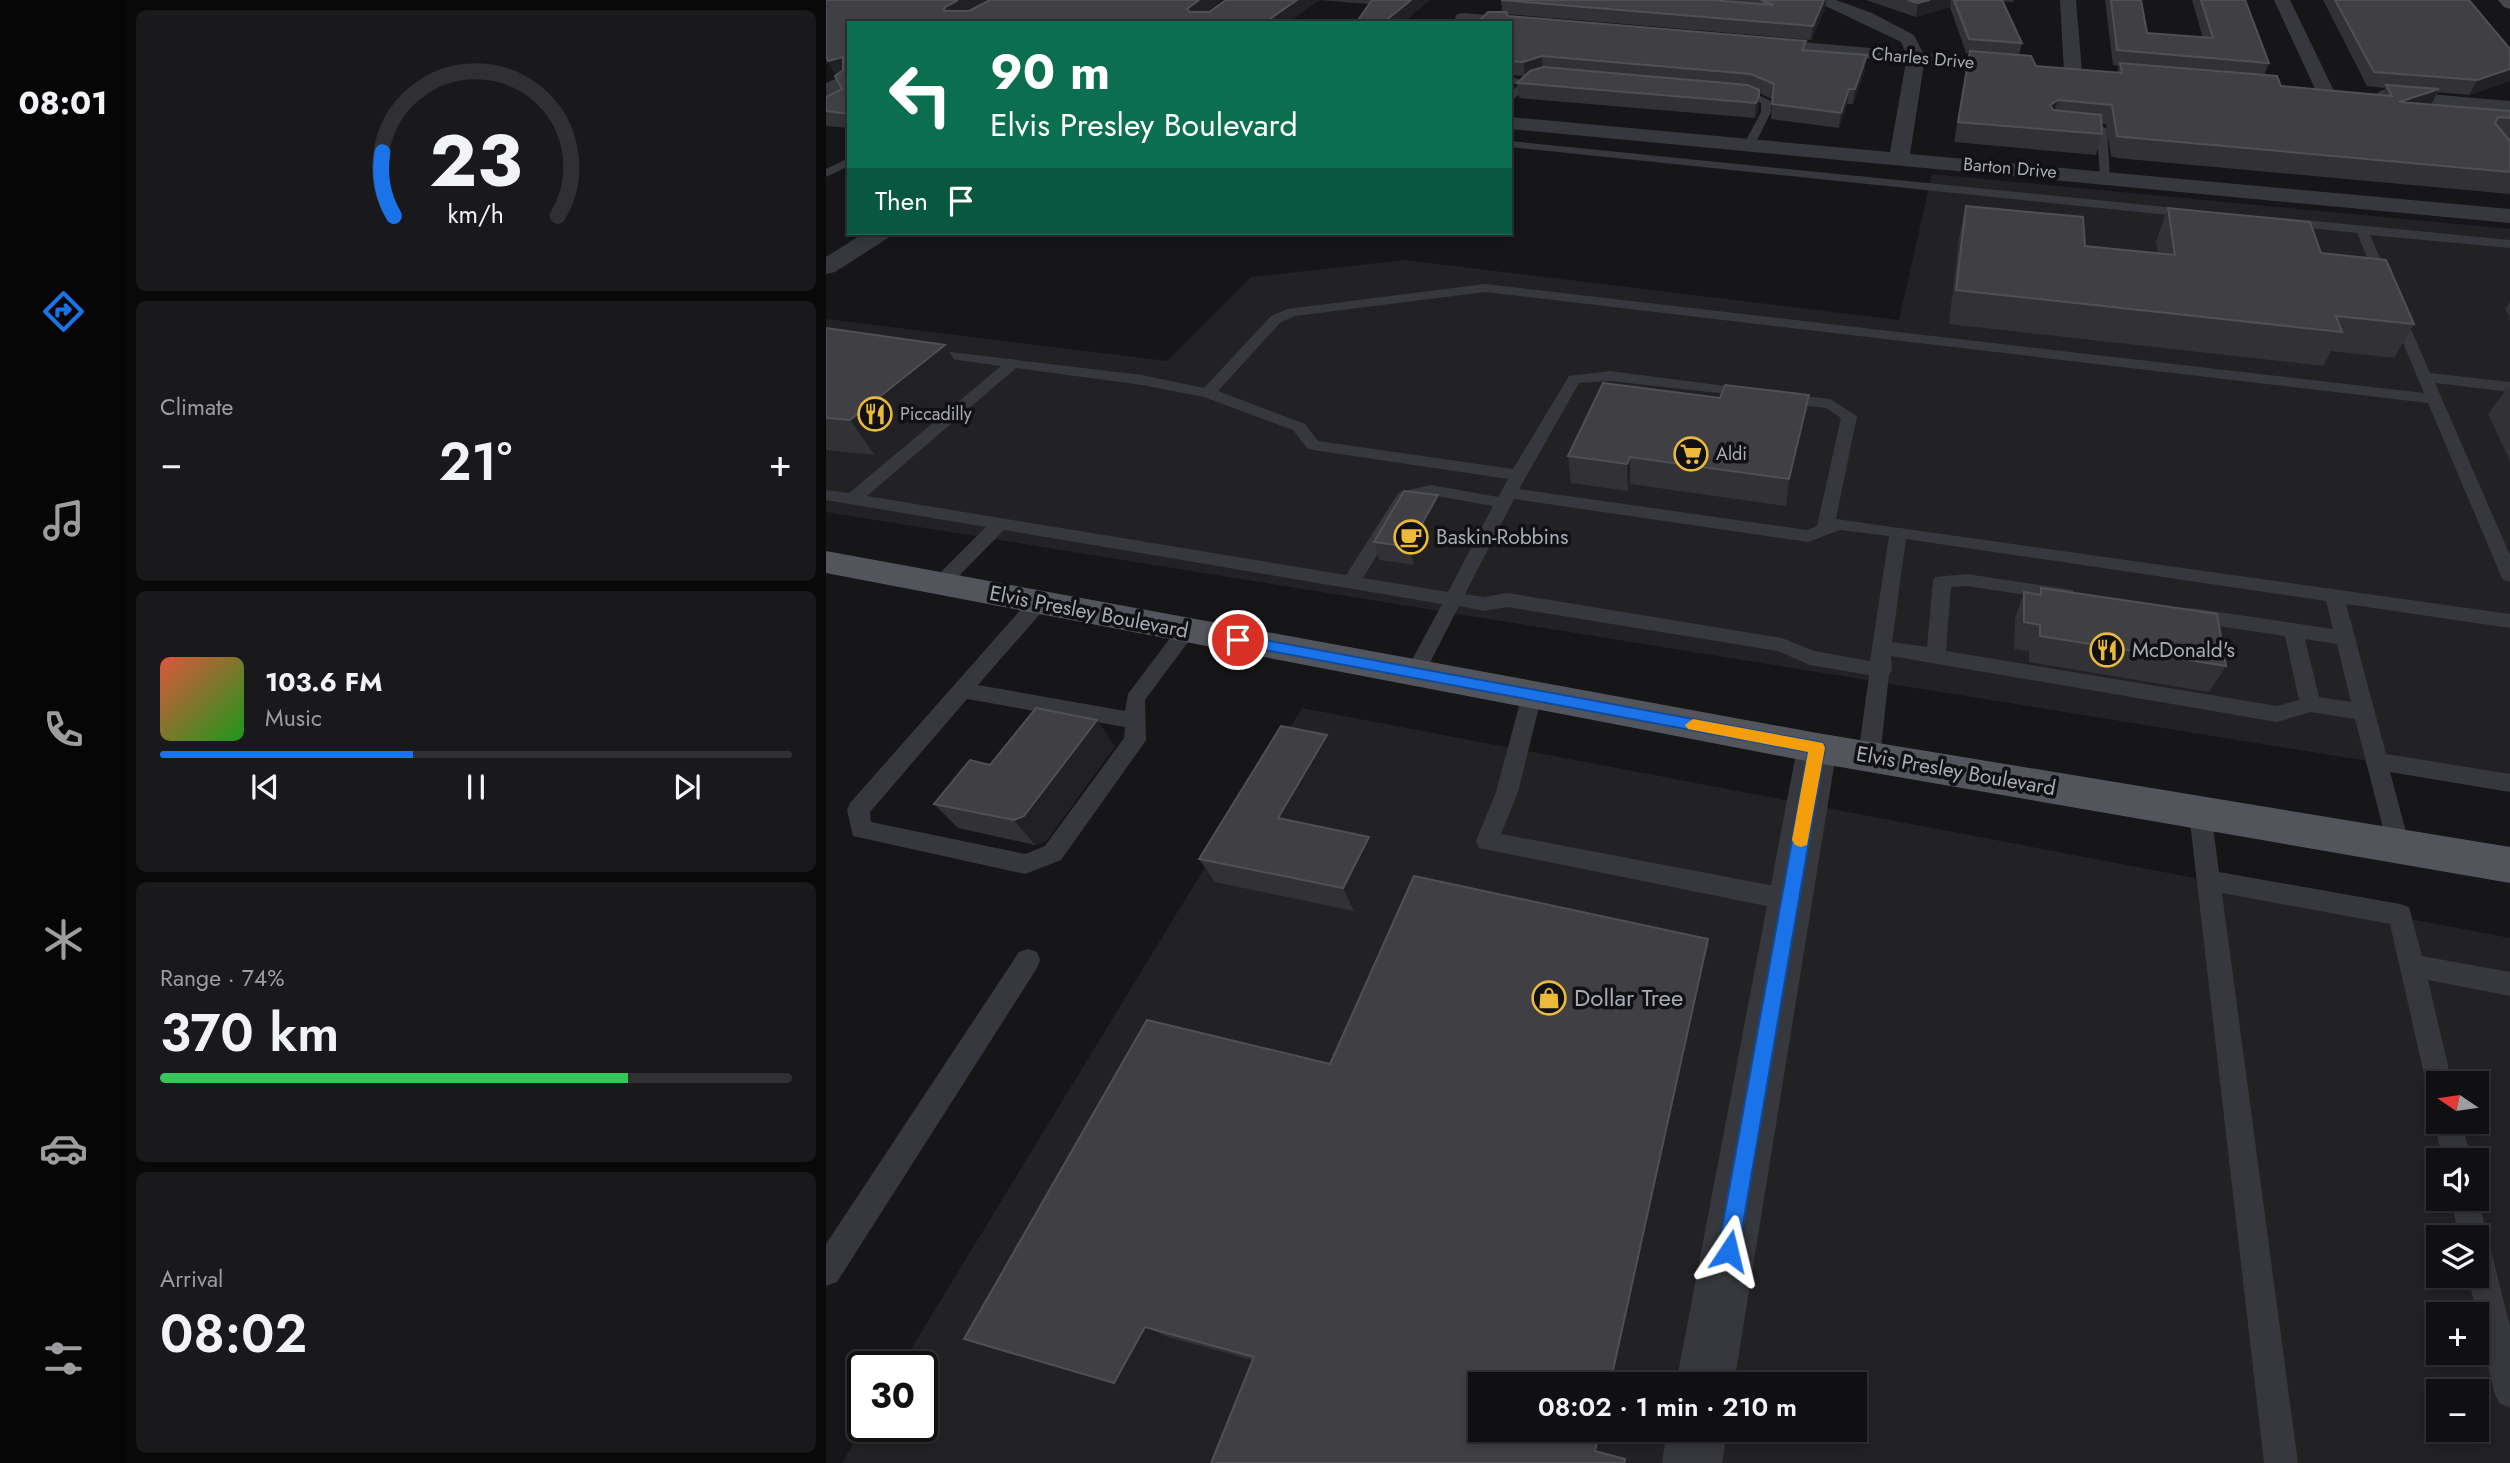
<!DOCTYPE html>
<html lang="en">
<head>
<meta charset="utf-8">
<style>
  body { margin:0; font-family:Jost,sans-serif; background:#19191b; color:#f1f3f6; height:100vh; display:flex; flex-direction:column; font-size:26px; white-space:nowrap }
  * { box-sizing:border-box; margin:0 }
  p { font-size:23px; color:#9c9d9f }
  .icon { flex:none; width:38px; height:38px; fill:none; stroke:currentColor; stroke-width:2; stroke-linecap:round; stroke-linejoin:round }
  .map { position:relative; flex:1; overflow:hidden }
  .side { display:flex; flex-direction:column; gap:10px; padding:10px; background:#09090a; width:700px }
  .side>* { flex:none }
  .banner { position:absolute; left:21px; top:21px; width:665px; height:214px; border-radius:0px; box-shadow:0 4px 10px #0003,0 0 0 2px #303032; background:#0b6e4f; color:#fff; overflow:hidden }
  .needle { width:46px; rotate:283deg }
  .controls { position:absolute; left:1600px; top:1071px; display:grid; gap:14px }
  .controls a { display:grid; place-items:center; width:63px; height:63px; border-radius:0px; background:#101012; box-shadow:0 4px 10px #0003,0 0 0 2px #303032; font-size:35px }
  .speed { position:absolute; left:21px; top:1351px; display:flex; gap:14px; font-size:35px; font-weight:700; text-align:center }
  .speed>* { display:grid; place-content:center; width:91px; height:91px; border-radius:50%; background:#101012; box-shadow:0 4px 10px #0003,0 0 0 2px #303032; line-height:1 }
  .speed .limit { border:4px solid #111; border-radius:10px; background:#fff; color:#111 }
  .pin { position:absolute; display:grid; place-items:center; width:60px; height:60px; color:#fff; margin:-30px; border:4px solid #fff; border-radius:50%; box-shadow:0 2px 7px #0007 }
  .me { position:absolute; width:77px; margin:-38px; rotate:10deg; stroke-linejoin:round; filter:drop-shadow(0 0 5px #0008) }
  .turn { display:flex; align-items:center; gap:24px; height:147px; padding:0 28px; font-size:32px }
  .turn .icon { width:91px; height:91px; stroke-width:2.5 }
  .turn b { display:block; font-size:49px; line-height:60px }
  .then { display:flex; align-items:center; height:66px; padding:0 28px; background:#0003; gap:14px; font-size:26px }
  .big { font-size:52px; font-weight:600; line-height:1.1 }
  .side .card { flex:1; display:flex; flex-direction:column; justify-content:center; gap:10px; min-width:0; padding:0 24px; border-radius:10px; background:#19191b }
  .side .dial { align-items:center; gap:0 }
  .dial svg { height:182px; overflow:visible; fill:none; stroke:#303032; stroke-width:7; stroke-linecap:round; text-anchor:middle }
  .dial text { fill:#f1f3f6; stroke:none }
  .song { display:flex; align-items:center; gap:21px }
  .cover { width:84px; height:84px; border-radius:10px; background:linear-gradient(135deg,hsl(10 70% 55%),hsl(120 70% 35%)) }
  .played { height:7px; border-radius:4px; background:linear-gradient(90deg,#1a73e8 40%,#303032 40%) }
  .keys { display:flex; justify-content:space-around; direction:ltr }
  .heat { display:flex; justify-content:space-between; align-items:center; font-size:38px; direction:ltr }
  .charge { height:10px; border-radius:5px; background:linear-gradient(90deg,#34c759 74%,#303032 0) }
  .trip { position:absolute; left:642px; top:1372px; width:399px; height:70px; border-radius:0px; background:#101012; box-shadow:0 4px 10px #0003,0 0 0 2px #303032; font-weight:600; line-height:70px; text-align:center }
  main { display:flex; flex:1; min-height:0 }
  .tab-bar { display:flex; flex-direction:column; width:126px; justify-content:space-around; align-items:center; background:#060607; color:#9c9d9f }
  .tab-bar .icon { width:49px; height:49px }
  .tab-bar .on { color:#1a73e8 }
  .tab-bar b { font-size:32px; color:#f1f3f6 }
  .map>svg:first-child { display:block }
  .built { fill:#222225; fill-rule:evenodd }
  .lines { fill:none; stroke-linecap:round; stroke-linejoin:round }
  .lane { fill:#37383d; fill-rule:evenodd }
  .street { fill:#37383d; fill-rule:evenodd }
  .secondary { fill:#45474d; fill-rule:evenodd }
  .primary { fill:#53555c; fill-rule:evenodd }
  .wall { fill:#323236 }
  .shaded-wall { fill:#212124 }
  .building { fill:#3f3f44; stroke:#4f5056; stroke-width:2 }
  .route { fill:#1a73e8; stroke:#114b97; stroke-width:2 }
  .slow { fill:#f59e0b }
  .labels { text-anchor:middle; stroke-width:7; stroke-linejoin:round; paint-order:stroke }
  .far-street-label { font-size:18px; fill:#a8acb7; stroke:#111113 }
  .far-poi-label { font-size:18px; fill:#a8acb7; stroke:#111113; text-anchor:start }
  .poi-label { font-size:21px; fill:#a8acb7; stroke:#111113; text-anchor:start }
  .street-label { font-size:21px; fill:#a8acb7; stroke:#111113 }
  .near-poi-label { font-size:24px; fill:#a8acb7; stroke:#111113; text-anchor:start }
</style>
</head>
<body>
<main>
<nav class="tab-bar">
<b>08:01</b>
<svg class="icon on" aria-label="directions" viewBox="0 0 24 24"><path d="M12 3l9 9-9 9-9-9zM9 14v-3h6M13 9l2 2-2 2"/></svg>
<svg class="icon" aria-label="music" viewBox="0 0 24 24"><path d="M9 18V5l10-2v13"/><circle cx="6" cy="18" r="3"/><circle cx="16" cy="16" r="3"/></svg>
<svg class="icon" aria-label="phone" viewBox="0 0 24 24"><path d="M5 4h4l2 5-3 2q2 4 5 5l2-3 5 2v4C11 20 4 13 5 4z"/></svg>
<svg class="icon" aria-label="climate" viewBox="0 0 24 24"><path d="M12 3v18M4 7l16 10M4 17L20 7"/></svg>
<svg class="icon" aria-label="car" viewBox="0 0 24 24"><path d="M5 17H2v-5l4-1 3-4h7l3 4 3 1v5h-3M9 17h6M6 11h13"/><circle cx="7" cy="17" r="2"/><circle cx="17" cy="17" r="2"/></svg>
<svg class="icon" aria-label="filters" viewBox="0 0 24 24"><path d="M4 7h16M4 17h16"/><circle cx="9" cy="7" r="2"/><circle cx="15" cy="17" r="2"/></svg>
</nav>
<section class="side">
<div class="card dial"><svg viewBox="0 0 100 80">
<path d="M14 69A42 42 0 1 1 86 69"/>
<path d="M14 69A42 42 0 0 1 9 41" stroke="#1a73e8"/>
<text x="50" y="56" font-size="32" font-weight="700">23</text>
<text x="50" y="72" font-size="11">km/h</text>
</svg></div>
<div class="card"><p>Climate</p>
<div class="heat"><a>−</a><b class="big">21°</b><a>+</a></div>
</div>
<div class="card">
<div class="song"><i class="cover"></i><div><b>103.6 FM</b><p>Music</p></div></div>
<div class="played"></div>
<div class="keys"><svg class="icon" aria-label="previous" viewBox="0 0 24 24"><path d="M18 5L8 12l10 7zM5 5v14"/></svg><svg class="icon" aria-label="pause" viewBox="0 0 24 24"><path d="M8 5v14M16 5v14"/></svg><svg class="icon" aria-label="next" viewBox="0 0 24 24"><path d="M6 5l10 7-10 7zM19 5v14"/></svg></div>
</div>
<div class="card"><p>Range · 74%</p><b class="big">370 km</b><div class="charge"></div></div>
<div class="card"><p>Arrival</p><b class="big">08:02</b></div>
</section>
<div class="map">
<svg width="1684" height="1463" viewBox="0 0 1684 1463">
  <rect width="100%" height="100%" fill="#161618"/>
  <path class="built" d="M1106 174 1684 229V784L0 512V319L341 361 425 277 579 260 1073 320Z
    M476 708 1684 938V1463H16L38 1426H96V1367H74ZM1612 1083H1650V1122H1612ZM1612 1160H1650V1199H1612ZM1612 1237H1650V1276H1612ZM1612 1314H1650V1353H1612ZM654 1384H1029V1430H654ZM1612 1391H1650V1430H1612Z"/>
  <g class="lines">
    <path class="lane" d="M684 77 705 82 684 103V93L693 84 684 83Z
      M902 91H924L945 101V112L928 146 918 144 935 112V103L922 97 902 95Z
      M1250 124 1276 126 1281 129 1284 179 1274 177 1271 132 1246 129V125Z
      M684 141 1370 210 1376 214 1370 218 684 147Z
      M23 158V166L0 177V169Z
      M1458 218 1684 240V248L1544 235 1604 373 1684 382V392L1609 383 1684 555V582L1677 580 1675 576 1602 403 659 292 469 316 455 322 392 391 479 424 492 441 687 469 743 376 784 371 923 389 931 394 928 397 784 381 753 383 693 489 981 530 991 526 1015 418 1000 408 955 403 947 398 955 393 1004 399 1031 416 1010 519 1684 614V628L1520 604 1560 754 1684 774V792L1564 772 1584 847 1581 854 1573 857 1565 854 1562 847 1529 719 1484 712 1451 722 1065 656 1066 670 1063 675 1054 757 1051 763 1043 765 1035 763 1032 757 1043 675 984 665 952 651 681 607 658 611 633 606 596 678 589 680 582 678 579 673 616 604 178 530 121 588H107L105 584 107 580 160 527 0 500V490L23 493 175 366 96 355 89 351 91 348 316 375 378 388 445 316 461 309 659 284 1598 393 1531 233 1454 225 1452 222ZM190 368 316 385 378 397 467 430 481 448 487 450 682 479 672 497 605 485 573 492 520 575 41 496ZM605 495 667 506 622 592 537 578 585 500ZM688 499 982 542 1014 530 1063 536 1044 661 988 651 956 638 681 593 658 597 639 594ZM1080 539 1500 601 1507 629 1365 608 1358 610 1355 615 1358 620 1365 622 1459 636 1473 700 1451 706 1120 651 1125 587 1141 586 1240 601 1247 600 1249 595 1247 590 1240 589 1141 574 1109 577 1107 581 1101 647 1066 642ZM1479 639 1511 644 1525 702 1493 697Z
      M213 595 220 597 222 602 220 607 152 685 299 711 302 694 354 625H368L371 630 319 700 320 740 316 746 235 860 199 874 27 836 21 810 24 803 206 597ZM141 699 299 727 298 738 219 846 199 854 45 822 44 812Z
      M706 687 713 690 716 695 692 792 675 834 965 889 973 893 977 900 973 907 965 911 653 848 650 841 670 792 696 695 699 690Z
      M1374 804 1382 806 1385 813 1393 872 1574 904 1583 907 1596 956 1684 972V996L1602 980 1626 1083H1612V1096L1603 1092 1600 1083 1564 924 1396 893 1472 1463H1438L1363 813 1366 806Z
      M202 949 211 952 214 960 211 968 11 1282 0 1286V1244L193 952Z
      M1612 1113V1122H1636L1645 1160H1617L1608 1122Z
      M1650 1191 1684 1326V1408L1673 1403 1668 1392 1642 1276H1650V1237H1633L1625 1199H1650Z"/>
    <path class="street" d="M987 0H1010L1046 13 1088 35 1097 53 1192 62 1201 67 1192 72 1098 64 1084 154 1684 209V223L684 129V117L1064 152 1080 62 928 48 919 43 928 38 1079 51 1075 42Z
      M1234 0H1250L1256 72 1247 77 1238 72Z
      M1448 0H1464L1508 91 1506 95 1499 97 1490 91Z
      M637 13 708 19 716 24 708 29 684 27V23L631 22 629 18 631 14Z
      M23 73V85L0 96V83Z
      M1556 90 1684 101V113L1549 100 1547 96Z
      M38 233H66L62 238 9 272 0 274V257Z
      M991 733 1005 737 1011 748 908 1384H850L971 748 977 737Z
      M841 1430H901L896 1463H836Z"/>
    <path class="secondary" d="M1672 0H1684V9L1678 7Z"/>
    <path class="primary" d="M0 551 991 733 1684 847V883L991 763 0 573Z"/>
  </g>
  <path class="wall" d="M0 0H163L142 11 395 0 380 12H383L400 0H604L576 23 543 4 493 0 461 23H23V128L0 126V97L16 89 3 62 0 64Z
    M675 0 905 2 901 0H1000L999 9 985 40 681 14 682 16 979 50 1039 70 1027 104H1021L1013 128 945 119 946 99 933 93 932 111 929 118 693 98 691 83 699 76 686 75 687 86 684 89V23L676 12Z
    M1040 0H1188L1187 2 1176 1 1196 43 1193 55 1210 66 1291 73 1293 66 1287 65 1279 0H1315L1321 33 1377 38 1366 0H1419L1443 63 1438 75 1455 86 1556 95 1559 88 1541 86 1497 0H1643L1684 49V81L1643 95 1612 92 1605 105 1684 111V194L1291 158 1285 156 1280 124H1275L1276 134 1270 155 1128 142 1143 53H1140L1124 7 1090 17Z
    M1140 206 1259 246 1332 254 1330 241 1342 208 1495 253 1588 324 1568 358 1505 351 1497 366 1123 324 1133 238Z
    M1684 301V318L1679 309Z
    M0 328 140 379 49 455 0 450Z
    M1681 388H1684V461L1662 414Z
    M983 395 980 422 960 506 804 484 802 491 745 483 742 456 894 398Z
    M616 513 588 565 553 560 548 542Z
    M1215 588 1400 666 1383 692 1203 662V651L1188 649 1189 619 1198 592 1213 595Z
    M289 746 220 841 209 845 132 828 108 804 164 765Z
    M511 760 476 823 553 861 528 911 389 882 373 859Z
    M588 876 882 939 880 961 788 1384H654V1430H778L773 1452 799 1459 801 1463H385L426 1360 342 1337 314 1391 138 1339 321 1020 504 1064Z"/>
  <path class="shaded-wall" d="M132 0H163L126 21 118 11 119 7Z
    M373 0H395L365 23 361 9Z
    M471 0H493L461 23H438Z
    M585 0H604L576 23 558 22Z
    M998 0H1000L999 9 985 40 987 26Z
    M1104 0H1125L1124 7 1090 17 1092 3Z
    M0 55 17 57 23 67 10 76 3 62 0 64Z
    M1041 55 1039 70 1027 104 1029 89Z
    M716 56 717 70 699 76 697 62Z
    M1684 69V81L1643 95 1651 80Z
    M686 71 687 86 684 89V73Z
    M1023 89 1021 104 1013 128 1015 113Z
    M1613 89 1603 109 1573 102Z
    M933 96 932 111 929 118 930 103Z
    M1232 100 1226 119 1224 105Z
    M119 345 140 379 49 455 24 420Z
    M983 395 980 422 960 506 963 479Z
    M804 457V484L802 491 801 464Z
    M612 495 616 513 588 565 583 547Z
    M271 720 289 746 220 841 209 845 188 820Z
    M501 735 511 760 465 842 452 818Z
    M543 837 553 861 528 911 517 888Z
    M882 939 880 961 788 1384H784Z
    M319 1327 342 1337 314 1391 288 1383Z
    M774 1430H778L773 1456 769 1451Z"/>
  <path class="building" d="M3 0H132L119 7 118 11H143L164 0H373L361 9 364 12H383L400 0H471L438 23H23V114L0 111V97L16 89 9 76 17 70V57L2 61 0 56V1Z
    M546 0H585L558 22 573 23H530Z
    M675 0H885L948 5 935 0H998L987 26Z
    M1082 0H1104L1092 3Z
    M1128 0H1176L1196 43 1143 39Z
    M1285 0H1315L1321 33 1387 38 1375 0H1419L1443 63 1291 50Z
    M1509 0H1643L1684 49V69L1651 80 1548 72Z
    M662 12H680L682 16 980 41 976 50 1041 55 1029 89H1023L1015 113 946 104 948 84 925 74 716 56 697 62 684 61V23H651Z
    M1144 51 1205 56 1210 66 1296 73 1294 63 1451 76 1455 86 1566 96 1560 85 1613 89 1573 102 1684 111V118L1672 117 1669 123 1684 141V172L1298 137 1291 136 1286 105 1232 100 1224 105 1227 110 1275 115 1276 134 1132 122Z
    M717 67 922 85 933 90V96L930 103 691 83 704 71Z
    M1140 206 1257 217 1259 246 1349 255 1342 208 1484 222 1495 253 1560 260 1588 324 1510 316 1516 332 1130 290Z
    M0 328 119 345 24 420 0 418Z
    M777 383 894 398 899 385 983 395 963 479 804 457 801 464 742 456Z
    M578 491 612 495 583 547 548 542Z
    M1215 588 1391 614 1400 666 1214 636V625L1198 622V592L1215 595Z
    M210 708 271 720 198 816 188 820 108 804 144 760 164 765Z
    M455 726 501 735 452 818 543 837 517 888 373 859Z
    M588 876 882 939 784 1384H654V1430H774L769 1451 799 1459 798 1463H385L428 1357 319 1327 288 1383 138 1339 321 1020 504 1064Z"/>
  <path class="route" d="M412 635 997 743 999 748 911 1259 903 1262 895 1259 892 1251 982 752 407 644 405 640 407 636Z"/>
  <path class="slow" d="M867 719 997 743 999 748 981 845 975 847 969 845 966 840 982 752 862 729 859 725Z"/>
  <defs>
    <symbol id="restaurant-ring" viewBox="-11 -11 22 22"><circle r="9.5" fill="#111113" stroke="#ebba3b" stroke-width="1.5"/><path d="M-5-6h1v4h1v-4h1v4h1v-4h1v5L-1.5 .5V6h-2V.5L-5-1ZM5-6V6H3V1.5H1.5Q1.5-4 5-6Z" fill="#ebba3b"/></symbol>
    <symbol id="supermarket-ring" viewBox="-11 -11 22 22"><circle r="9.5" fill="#111113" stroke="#ebba3b" stroke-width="1.5"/><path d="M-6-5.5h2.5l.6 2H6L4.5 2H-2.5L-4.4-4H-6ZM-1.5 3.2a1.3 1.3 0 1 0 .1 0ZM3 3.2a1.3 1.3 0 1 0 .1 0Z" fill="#ebba3b"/></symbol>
    <symbol id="cafe-ring" viewBox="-11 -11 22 22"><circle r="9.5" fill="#111113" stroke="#ebba3b" stroke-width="1.5"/><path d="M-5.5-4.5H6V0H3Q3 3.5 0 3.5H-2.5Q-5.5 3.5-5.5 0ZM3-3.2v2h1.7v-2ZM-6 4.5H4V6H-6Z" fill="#ebba3b"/></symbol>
    <symbol id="shop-ring" viewBox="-11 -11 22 22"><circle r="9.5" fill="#111113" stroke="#ebba3b" stroke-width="1.5"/><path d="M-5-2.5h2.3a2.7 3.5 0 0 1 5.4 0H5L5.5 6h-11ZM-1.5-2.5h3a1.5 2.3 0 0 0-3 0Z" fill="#ebba3b"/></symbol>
  </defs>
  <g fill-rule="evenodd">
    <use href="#restaurant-ring" x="30" y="395" width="38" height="38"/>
    <use href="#supermarket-ring" x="846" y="435" width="38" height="38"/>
    <use href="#cafe-ring" x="566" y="518" width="38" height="38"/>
    <use href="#restaurant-ring" x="1262" y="631" width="38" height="38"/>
    <use href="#shop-ring" x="704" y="979" width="38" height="38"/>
  </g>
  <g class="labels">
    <g class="far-street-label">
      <text transform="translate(1097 58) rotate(5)" y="6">Charles Drive</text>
      <text transform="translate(1184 168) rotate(5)" y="6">Barton Drive</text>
    </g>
    <g class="far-poi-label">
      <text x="74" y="420">Piccadilly</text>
      <text x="890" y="460">Aldi</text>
    </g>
    <g class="poi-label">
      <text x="610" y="544">Baskin-Robbins</text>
      <text x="1306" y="657">McDonald's</text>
    </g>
    <g class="street-label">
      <text transform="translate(263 612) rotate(11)" y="7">Elvis Presley Boulevard</text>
      <text transform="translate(1130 771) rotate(10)" y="7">Elvis Presley Boulevard</text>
    </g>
    <g class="near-poi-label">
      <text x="748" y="1006">Dollar Tree</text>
    </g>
  </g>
</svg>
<div class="controls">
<a><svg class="needle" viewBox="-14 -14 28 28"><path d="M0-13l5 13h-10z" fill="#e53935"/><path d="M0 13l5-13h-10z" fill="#9c9d9f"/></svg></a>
<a><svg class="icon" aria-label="sound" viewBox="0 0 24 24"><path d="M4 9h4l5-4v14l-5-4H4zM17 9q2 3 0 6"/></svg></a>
<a><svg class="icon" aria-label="layers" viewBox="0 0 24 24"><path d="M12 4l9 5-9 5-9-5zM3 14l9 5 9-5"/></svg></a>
<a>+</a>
<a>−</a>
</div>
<div class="speed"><div class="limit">30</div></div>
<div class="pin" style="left:412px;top:640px;background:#d93025"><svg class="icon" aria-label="arrive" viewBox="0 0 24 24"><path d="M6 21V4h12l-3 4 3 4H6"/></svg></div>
<svg class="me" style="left:903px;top:1251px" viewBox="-20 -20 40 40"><path d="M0-17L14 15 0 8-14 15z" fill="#1a73e8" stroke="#fff" stroke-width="4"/></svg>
<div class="trip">08:02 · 1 min · 210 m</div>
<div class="banner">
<div class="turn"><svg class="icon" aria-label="left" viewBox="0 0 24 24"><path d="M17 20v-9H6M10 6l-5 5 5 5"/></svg><div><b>90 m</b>Elvis Presley Boulevard</div></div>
<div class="then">Then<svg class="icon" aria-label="arrive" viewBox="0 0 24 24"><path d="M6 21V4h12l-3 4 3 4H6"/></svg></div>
</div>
</div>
</main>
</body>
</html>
